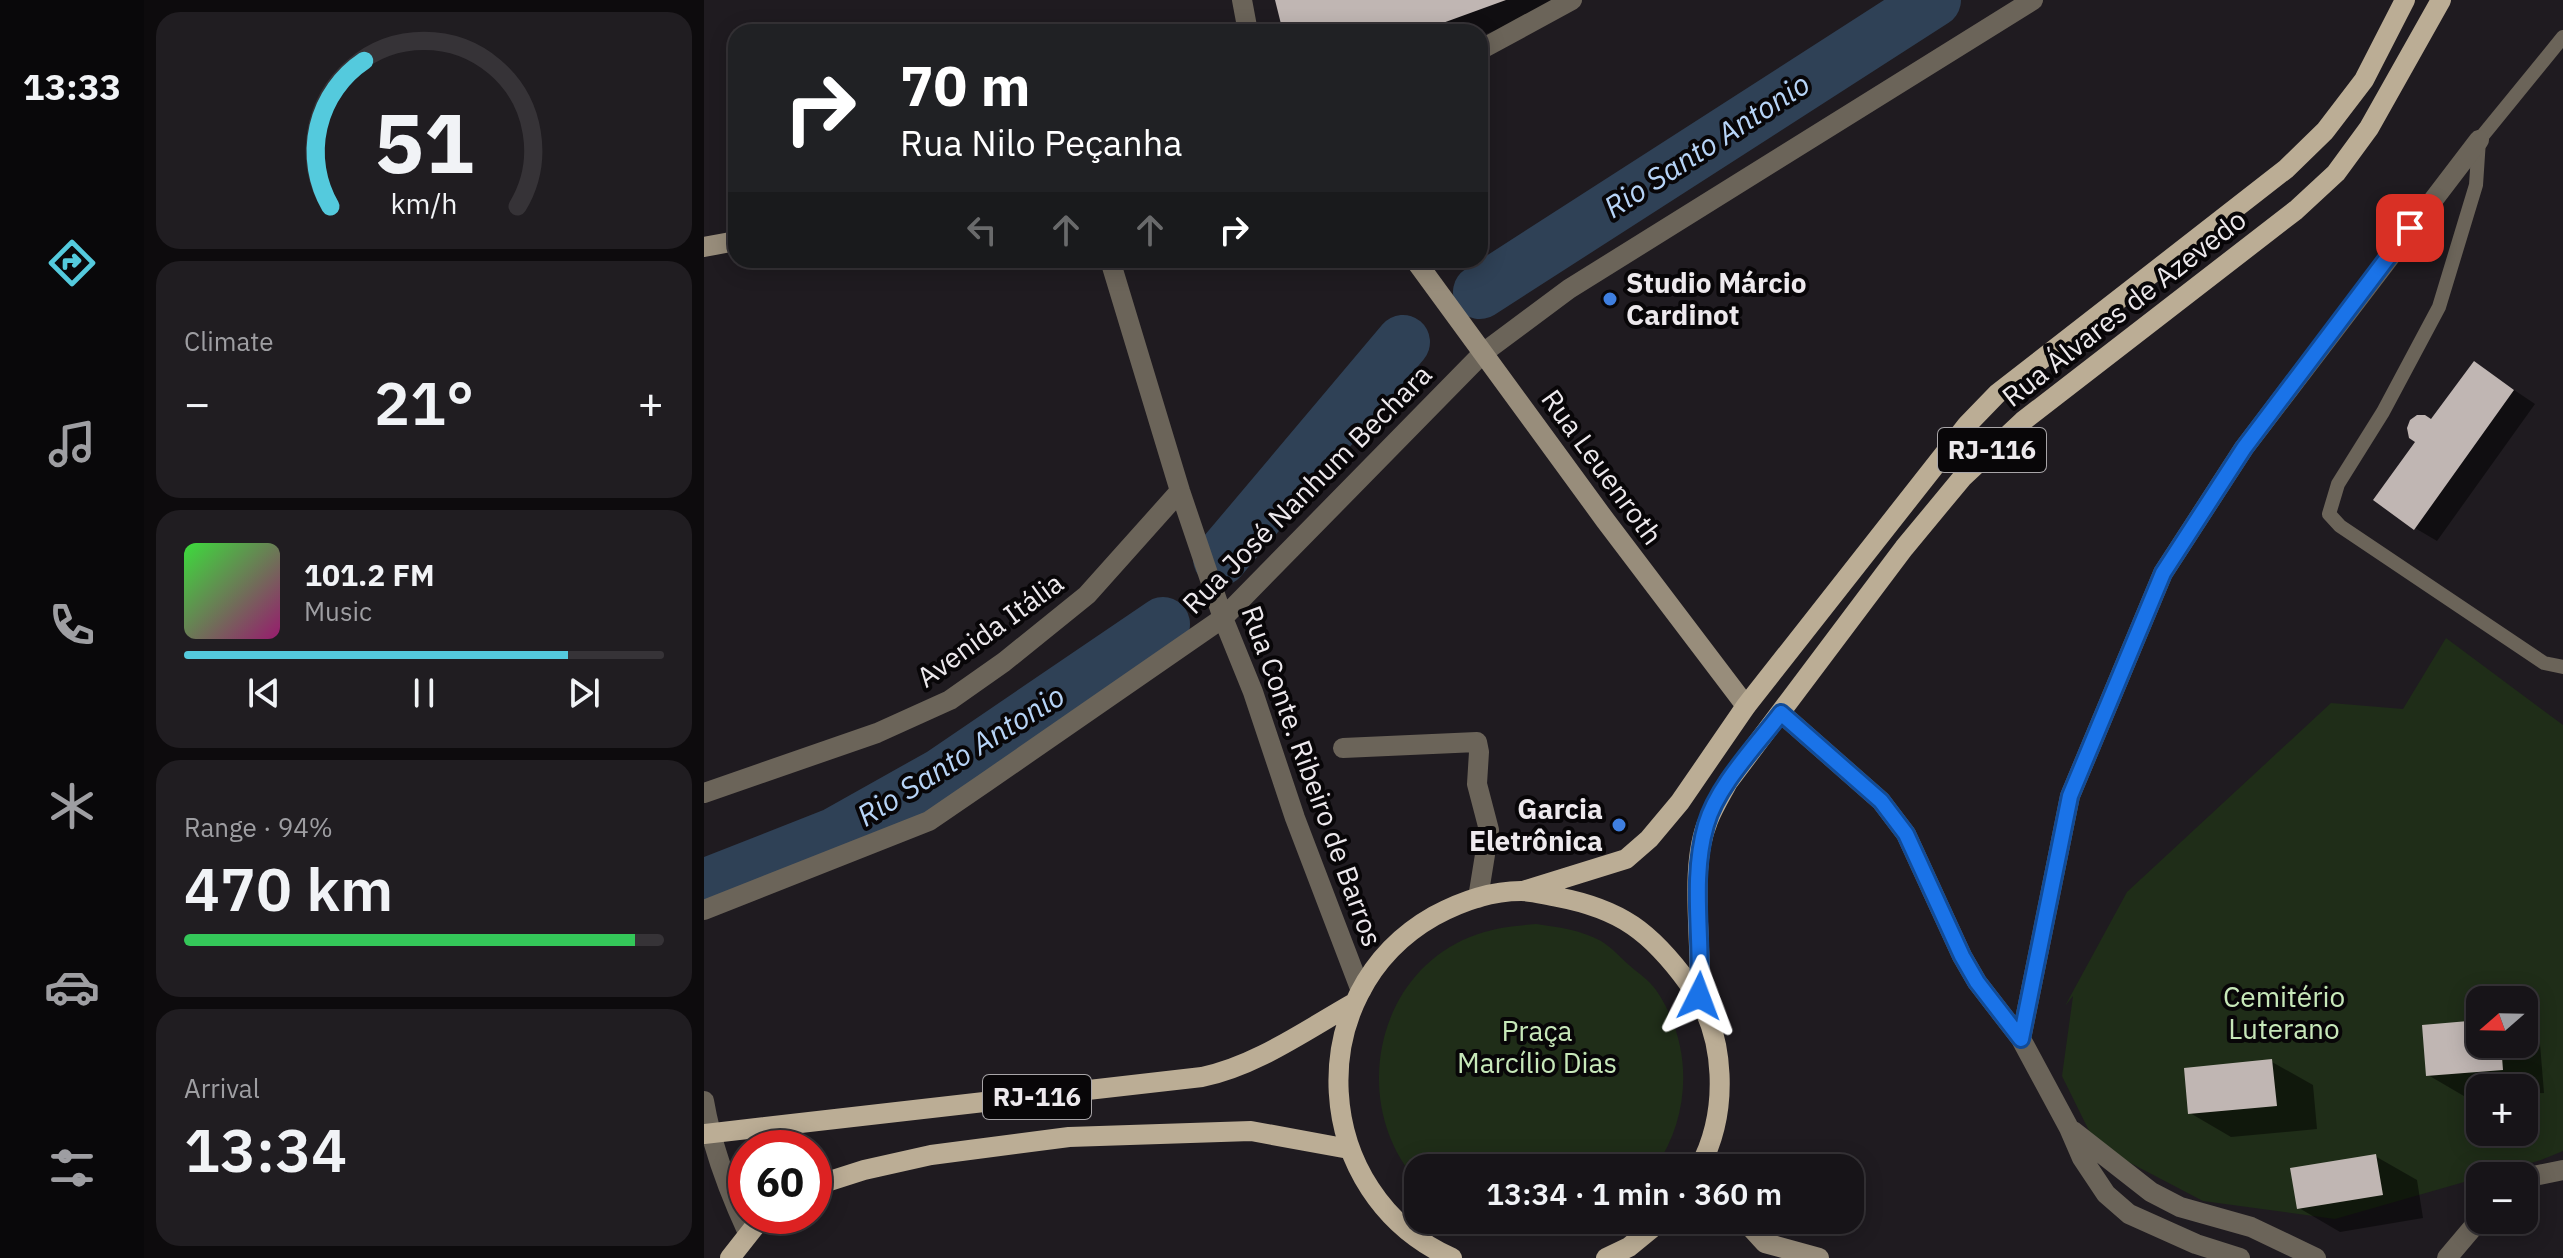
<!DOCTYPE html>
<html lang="en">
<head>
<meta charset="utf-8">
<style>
  body { margin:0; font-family:"IBM Plex Sans",sans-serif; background:#201d21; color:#f1f3f6; height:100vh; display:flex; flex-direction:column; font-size:30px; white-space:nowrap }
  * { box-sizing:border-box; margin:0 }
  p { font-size:26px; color:#9e9ea2 }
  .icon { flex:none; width:44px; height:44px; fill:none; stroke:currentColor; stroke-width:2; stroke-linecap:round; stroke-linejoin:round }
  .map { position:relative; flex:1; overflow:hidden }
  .side { display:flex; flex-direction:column; gap:12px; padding:12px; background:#0d0b0d; width:560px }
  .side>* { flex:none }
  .hud { position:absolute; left:24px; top:24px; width:760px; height:244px; border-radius:24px; box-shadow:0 4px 20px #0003,0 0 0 2px #363337; background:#202124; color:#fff; overflow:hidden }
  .needle { width:52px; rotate:250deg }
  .buttons { position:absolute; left:1762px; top:986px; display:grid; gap:16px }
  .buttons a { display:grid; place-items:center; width:72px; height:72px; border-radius:16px; background:#171418; box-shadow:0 4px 20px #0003,0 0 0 2px #363337; font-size:40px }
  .speed { position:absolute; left:24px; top:1130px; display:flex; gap:16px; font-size:40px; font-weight:700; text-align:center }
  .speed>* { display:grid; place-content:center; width:104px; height:104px; border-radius:50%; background:#171418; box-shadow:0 4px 20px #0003,0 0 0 2px #363337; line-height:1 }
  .speed .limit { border:12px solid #d22; background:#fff; color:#111 }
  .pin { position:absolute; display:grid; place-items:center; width:68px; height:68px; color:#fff; margin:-34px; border-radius:16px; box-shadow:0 4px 12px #0006 }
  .me { position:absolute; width:88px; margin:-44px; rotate:3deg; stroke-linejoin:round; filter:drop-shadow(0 0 6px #0008) }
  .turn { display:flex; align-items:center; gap:28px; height:168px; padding:0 40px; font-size:36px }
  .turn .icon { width:104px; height:104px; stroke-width:2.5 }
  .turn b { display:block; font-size:56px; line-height:68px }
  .lanes { display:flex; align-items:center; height:76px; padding:0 40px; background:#0003; justify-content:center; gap:40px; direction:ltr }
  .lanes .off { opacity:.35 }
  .big { font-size:60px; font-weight:600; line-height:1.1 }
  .side .card { flex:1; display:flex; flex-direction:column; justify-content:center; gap:12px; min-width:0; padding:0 28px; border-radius:24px; background:#201d21 }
  .side .dial { align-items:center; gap:0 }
  .dial svg { height:208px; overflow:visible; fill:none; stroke:#363337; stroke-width:7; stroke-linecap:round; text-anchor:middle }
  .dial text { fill:#f1f3f6; stroke:none }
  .song { display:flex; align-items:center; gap:24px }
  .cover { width:96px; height:96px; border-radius:12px; background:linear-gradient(135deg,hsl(120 70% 55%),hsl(320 70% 35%)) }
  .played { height:8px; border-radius:4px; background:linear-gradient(90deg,#54cadd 80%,#363337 80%) }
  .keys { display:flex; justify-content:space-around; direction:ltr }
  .heat { display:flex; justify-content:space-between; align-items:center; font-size:44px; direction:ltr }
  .charge { height:12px; border-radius:6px; background:linear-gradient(90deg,#34c759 94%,#363337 0) }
  .trip { position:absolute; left:700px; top:1154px; width:460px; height:80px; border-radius:24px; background:#171418; box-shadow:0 4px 20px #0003,0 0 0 2px #363337; font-weight:600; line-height:80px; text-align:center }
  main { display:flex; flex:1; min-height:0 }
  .menu { display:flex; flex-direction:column; width:144px; justify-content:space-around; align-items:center; background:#09080a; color:#9e9ea2 }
  .menu .icon { width:56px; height:56px }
  .menu .active { color:#54cadd }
  .menu b { font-size:36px; color:#f1f3f6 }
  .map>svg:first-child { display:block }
  .green { fill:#1f2d18; fill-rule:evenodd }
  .shadow { fill:#0007 }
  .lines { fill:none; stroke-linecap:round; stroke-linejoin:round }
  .river { stroke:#2f4156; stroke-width:54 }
  .building { fill:#c0b6b3 }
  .lane { stroke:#6b6459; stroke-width:14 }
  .street { stroke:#6b6459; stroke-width:20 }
  .secondary { stroke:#988d7b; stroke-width:20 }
  .primary { stroke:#bbad95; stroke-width:20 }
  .route-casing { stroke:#114b97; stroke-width:20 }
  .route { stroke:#1a73e8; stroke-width:14 }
  .shop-dot { fill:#3f7fe0; stroke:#080608; stroke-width:3 }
  .labels { text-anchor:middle; stroke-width:8; stroke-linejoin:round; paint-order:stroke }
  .shield { fill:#080608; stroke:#a8a5a8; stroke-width:2 }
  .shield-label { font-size:26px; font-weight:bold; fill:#ede9ed }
  .poi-label { font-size:28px; font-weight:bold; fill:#ede9ed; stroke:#080608; text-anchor:start }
  .street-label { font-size:28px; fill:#ede9ed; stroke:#080608 }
  .park-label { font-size:28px; fill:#c7e8b9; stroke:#080608 }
  .water-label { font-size:30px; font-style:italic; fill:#b7d4f7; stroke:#080608 }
</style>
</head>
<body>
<main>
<nav class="menu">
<b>13:33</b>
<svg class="icon active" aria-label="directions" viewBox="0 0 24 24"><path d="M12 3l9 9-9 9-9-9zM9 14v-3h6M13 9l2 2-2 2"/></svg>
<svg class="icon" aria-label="music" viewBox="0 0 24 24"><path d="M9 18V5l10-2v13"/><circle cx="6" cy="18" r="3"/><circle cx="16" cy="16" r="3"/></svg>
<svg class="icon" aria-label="phone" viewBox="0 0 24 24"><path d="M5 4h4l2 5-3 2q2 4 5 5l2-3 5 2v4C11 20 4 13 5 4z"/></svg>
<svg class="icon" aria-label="climate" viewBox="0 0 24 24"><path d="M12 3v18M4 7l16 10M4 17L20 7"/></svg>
<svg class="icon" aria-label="car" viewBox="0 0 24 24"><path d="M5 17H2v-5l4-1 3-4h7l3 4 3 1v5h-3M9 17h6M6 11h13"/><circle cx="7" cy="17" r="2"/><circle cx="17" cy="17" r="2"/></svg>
<svg class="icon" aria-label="filters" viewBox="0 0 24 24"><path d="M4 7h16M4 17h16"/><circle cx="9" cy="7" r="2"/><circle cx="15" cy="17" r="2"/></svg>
</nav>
<section class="side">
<div class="card dial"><svg viewBox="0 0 100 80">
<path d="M14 69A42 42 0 1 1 86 69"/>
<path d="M14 69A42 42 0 0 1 27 13" stroke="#54cadd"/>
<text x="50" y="56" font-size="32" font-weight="700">51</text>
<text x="50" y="72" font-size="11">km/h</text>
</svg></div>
<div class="card"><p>Climate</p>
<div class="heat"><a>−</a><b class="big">21°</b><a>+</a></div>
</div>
<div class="card">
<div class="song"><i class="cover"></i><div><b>101.2 FM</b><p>Music</p></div></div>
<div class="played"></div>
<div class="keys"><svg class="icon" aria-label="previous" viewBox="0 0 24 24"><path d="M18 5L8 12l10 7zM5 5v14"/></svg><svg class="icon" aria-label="pause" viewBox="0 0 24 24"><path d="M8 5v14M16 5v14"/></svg><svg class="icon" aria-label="next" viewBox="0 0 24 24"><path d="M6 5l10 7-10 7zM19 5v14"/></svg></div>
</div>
<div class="card"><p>Range · 94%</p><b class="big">470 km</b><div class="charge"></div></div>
<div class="card"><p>Arrival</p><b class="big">13:34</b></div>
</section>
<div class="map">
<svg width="1859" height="1258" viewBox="0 0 1859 1258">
  <rect width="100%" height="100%" fill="#1f1b20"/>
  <path class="green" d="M1742 638 1859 725V1151L1837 1160 1631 1219 1499 1201 1392 1145 1358 1076 1369 996 1361 1006 1423 892 1627 703 1699 709ZM1776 1000H1820V1044H1776ZM1776 1088H1820V1132H1776Z
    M832 924C854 927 877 930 897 941 907 947 916 957 925 965 934 973 945 980 952 990 989 1044 988 1114 951 1168H714V1182C646 1107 669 976 766 937 787 928 809 926 832 924Z
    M767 1220H889C847 1234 809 1237 767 1220Z"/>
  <path class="shadow" d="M573 0H877L776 36V32H581Z
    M1770 363 1831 404 1733 541 1711 528 1728 421Z
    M1776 1022V1044H1820V1035L1836 1044 1840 1093 1820 1094V1088H1776V1098L1765 1099 1724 1075Z
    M1568 1062 1609 1085 1613 1129 1527 1137 1486 1113Z
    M1671 1156 1713 1180 1719 1218 1636 1232 1595 1208Z"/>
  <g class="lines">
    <path class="river" d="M776 292 1230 0
      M516 559 699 342
      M0 886 130 835 237 775 459 624"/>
  </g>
  <path class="building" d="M571 0H802L714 32H579Z
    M1770 361 1810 390 1710 530 1669 500 1711 442 1705 438 1703 428 1706 420 1713 415H1721L1727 419Z
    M1776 1020V1044H1797L1799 1070 1722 1076 1718 1025Z
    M1568 1059 1573 1106 1484 1114 1480 1068Z
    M1672 1154 1679 1195 1593 1209 1586 1168Z"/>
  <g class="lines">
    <path class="lane" d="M1859 37 1775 140 1772 185 1735 307 1679 412 1634 484 1625 514 1636 526 1840 663 1859 667"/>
    <path class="street" d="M538 0 544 32
      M776 50 868 0
      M406 260 476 491 519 618 549 692 591 818 657 991
      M1077 713 1177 801 1202 834 1258 956 1273 982 1317 1039 1365 1128 1378 1158 1402 1194 1425 1214 1492 1244 1536 1258
      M639 748 773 742 775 752 773 784 785 830 774 898
      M0 793 173 733 246 700 300 662 383 595 476 491
      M0 910 225 821 282 782 519 618 779 353 865 289 1329 0
      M1317 1039 1366 796 1459 573 1540 448 1775 140
      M0 1101C8 1148 24 1190 44 1233
      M1369 1131 1447 1192 1476 1207 1547 1227 1612 1258
      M1820 1178 1859 1170
      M1743 1258 1776 1219"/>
    <path class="secondary" d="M0 247 32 241
      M711 260 901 520 1042 706
      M1040 1220 1061 1243 1115 1258"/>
    <path class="primary" d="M819 891 922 859 945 839 976 802 1042 706 1263 425 1293 394 1582 169 1621 131 1660 80 1701 0
      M995 996C999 944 984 868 1004 821 1009 808 1017 795 1024 782L1200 548 1258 478 1319 421 1592 210 1632 173 1665 128 1737 0
      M0 1134 498 1077C552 1066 602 1030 650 1003
      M110 1186 160 1170 227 1155 365 1137 547 1131 645 1149
      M26 1258 59 1216
      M748 1258C606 1195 594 993 730 916 756 902 787 891 817 891 829 891 841 895 853 897 917 909 947 932 985 984 1023 1034 1025 1113 995 1168
      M902 1258 925 1247 958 1220"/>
  </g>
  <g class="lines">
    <defs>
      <path id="route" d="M995 996C999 940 986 880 1002 825 1013 786 1052 746 1077 713L1177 801 1202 834 1258 956 1273 982 1317 1039 1366 796 1459 573 1540 448 1706 228"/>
    </defs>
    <use href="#route" class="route-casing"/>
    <use href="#route" class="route"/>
  </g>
  <g class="shop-dot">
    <circle cx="906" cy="299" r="8"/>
    <circle cx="915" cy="825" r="8"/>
  </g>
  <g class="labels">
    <g class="shield">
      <rect x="1234" y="428" width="108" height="44" rx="6"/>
      <rect x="279" y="1075" width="108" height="44" rx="6"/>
    </g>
    <g class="shield-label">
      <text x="1288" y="459">RJ-116</text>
      <text x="333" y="1106">RJ-116</text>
    </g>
    <g class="poi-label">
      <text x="922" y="293">Studio Márcio<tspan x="922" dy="32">Cardinot</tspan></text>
      <text x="899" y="819" text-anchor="end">Garcia<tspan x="899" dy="32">Eletrônica</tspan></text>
    </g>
    <g class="street-label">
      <text transform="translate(1420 308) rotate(-38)" y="10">Rua Álvares de Azevedo</text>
      <text transform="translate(898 467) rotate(54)" y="10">Rua Leuenroth</text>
      <text transform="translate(603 489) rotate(-45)" y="10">Rua José Nanhum Bechara</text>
      <text transform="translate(286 630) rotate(-36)" y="10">Avenida Itália</text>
      <text transform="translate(608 776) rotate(70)" y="10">Rua Conte. Ribeiro de Barros</text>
    </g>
    <g class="park-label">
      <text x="1580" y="1007">Cemitério<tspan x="1580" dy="32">Luterano</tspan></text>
      <text x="833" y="1041">Praça<tspan x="833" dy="32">Marcílio Dias</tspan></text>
    </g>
    <g class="water-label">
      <text transform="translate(1003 146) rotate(-33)" y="10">Rio Santo Antonio</text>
      <text transform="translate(257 756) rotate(-32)" y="10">Rio Santo Antonio</text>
    </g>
  </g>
</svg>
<div class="buttons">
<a><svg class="needle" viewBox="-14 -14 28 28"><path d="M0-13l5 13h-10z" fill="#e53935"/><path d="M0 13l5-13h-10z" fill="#9e9ea2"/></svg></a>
<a>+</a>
<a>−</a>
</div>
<div class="speed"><div class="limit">60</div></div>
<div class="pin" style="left:1706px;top:228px;background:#d93025"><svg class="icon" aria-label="arrive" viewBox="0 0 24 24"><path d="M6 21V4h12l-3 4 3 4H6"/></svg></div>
<svg class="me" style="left:995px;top:996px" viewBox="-20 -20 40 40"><path d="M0-17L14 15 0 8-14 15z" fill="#1a73e8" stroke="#fff" stroke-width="4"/></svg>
<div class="trip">13:34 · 1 min · 360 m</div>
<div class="hud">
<div class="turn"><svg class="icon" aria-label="right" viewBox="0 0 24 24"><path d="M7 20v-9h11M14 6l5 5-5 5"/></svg><div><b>70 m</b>Rua Nilo Peçanha</div></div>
<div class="lanes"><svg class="icon off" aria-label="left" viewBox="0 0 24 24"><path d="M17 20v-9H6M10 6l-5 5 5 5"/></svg><svg class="icon off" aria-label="ahead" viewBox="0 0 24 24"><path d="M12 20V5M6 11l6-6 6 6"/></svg><svg class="icon off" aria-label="ahead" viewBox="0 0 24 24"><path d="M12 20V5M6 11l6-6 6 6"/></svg><svg class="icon" aria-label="right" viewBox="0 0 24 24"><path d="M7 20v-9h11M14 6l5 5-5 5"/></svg></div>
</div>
</div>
</main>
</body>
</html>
